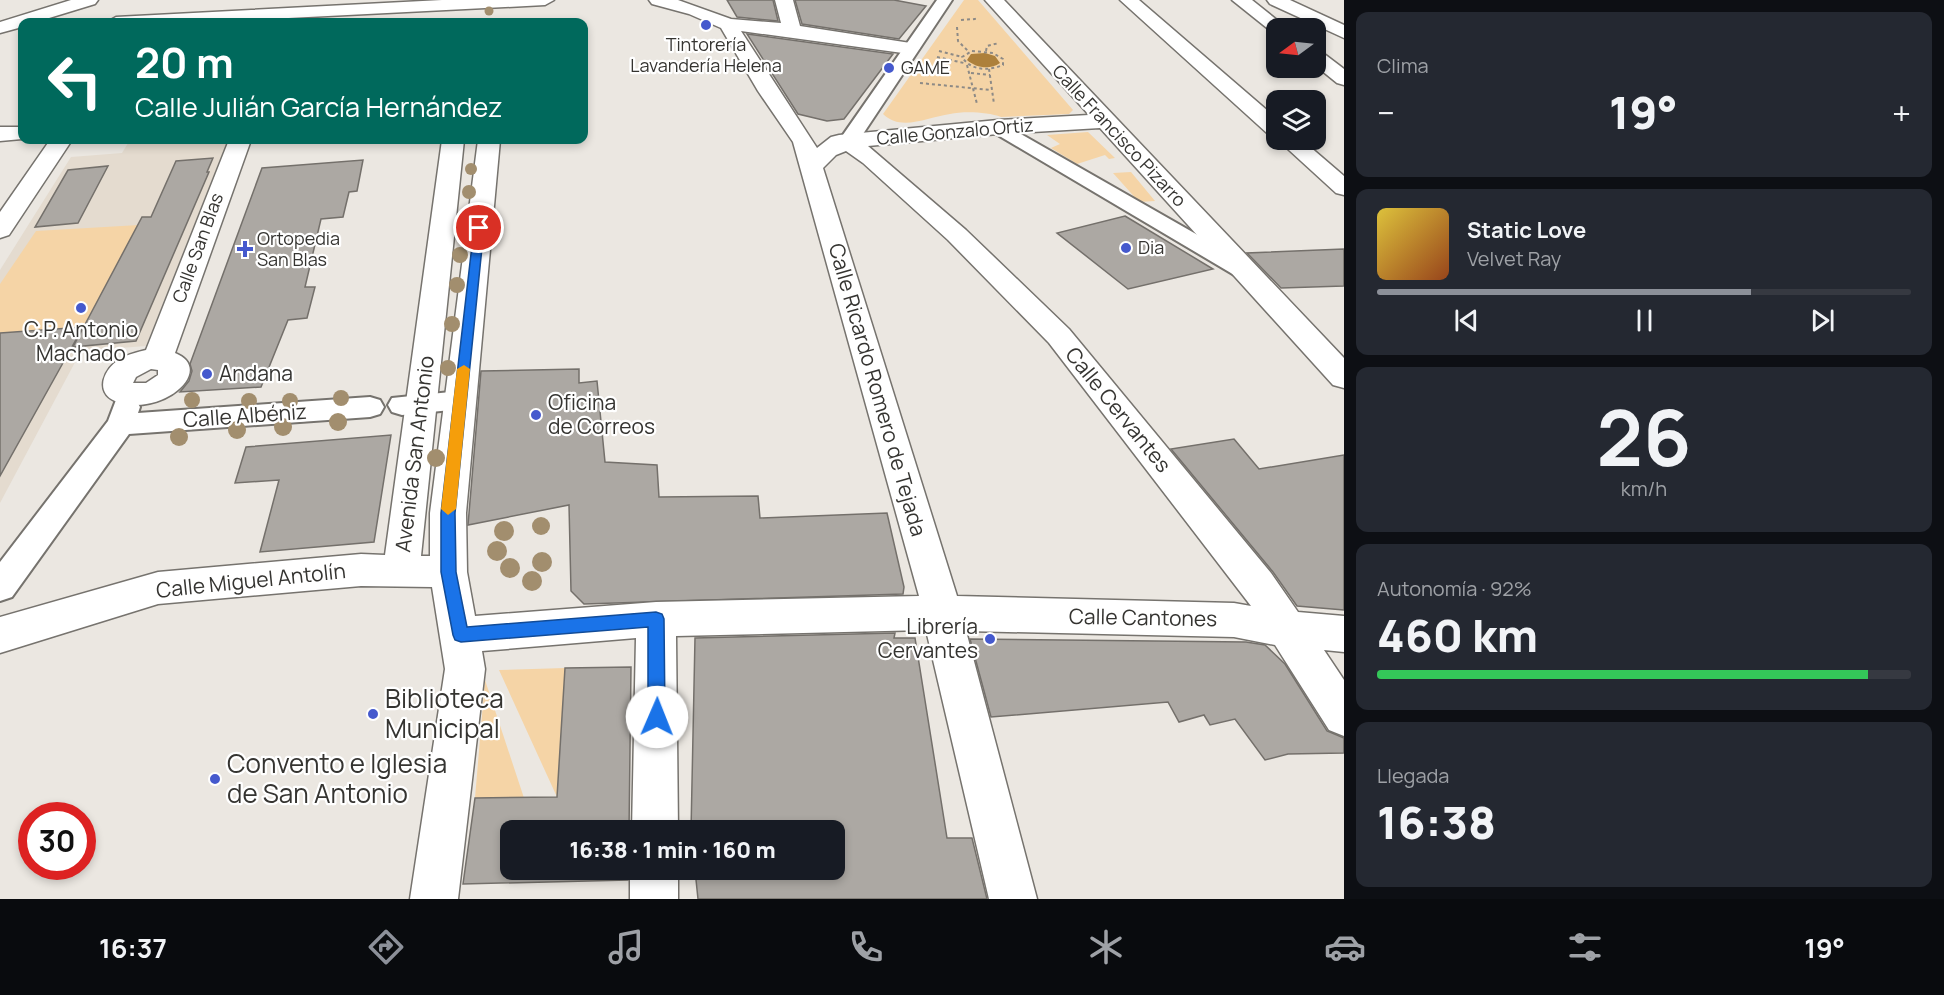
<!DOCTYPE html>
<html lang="es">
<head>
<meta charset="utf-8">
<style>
  body { margin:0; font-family:Manrope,sans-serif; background:#242831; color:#f1f3f6; height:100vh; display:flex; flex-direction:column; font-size:22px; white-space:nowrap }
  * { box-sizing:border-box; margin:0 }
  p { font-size:20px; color:#9ea1a6 }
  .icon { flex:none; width:33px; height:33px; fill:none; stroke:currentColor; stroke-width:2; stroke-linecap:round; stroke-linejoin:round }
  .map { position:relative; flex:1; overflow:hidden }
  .sheet { display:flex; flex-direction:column; gap:12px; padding:12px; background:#0d0f14; width:600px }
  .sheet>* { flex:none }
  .hud { position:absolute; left:18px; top:18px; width:570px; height:126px; border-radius:12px; box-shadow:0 3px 9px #0003; background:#00695c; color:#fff; overflow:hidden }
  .needle { width:39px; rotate:255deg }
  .controls { position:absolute; left:1266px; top:18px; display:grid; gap:12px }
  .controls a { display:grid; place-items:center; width:60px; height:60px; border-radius:12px; background:#171b24; box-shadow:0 3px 9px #0003; font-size:30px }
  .speed { position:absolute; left:18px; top:802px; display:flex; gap:12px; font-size:30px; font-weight:700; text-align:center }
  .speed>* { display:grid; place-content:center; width:78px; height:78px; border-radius:50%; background:#171b24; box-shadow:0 3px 9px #0003; line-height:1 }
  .speed .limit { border:9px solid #d22; background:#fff; color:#111 }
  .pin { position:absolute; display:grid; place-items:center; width:51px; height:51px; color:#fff; margin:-26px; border:3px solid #fff; border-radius:50%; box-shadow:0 2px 6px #0007 }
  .me { position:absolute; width:66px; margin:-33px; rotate:1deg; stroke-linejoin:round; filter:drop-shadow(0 0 4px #0008) }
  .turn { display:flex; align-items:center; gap:21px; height:126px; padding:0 18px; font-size:27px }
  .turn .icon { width:78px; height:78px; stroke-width:2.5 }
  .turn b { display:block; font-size:42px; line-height:51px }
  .big { font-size:45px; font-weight:800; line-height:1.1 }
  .sheet .widget { flex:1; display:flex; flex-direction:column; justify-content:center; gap:9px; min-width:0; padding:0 21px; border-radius:12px; background:#242831 }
  .sheet .dial { align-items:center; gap:0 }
  .dial b { font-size:78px; line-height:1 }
  .song { display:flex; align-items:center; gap:18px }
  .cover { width:72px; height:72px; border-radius:9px; background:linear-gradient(135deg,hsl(50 70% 55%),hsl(20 70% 35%)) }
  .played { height:6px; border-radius:3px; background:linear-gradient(90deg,#8c9099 70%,#363941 70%) }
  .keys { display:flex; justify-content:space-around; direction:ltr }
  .heat { display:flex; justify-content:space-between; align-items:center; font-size:33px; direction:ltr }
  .charge { height:9px; border-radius:4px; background:linear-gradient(90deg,#34c759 92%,#363941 0) }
  .trip { position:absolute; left:500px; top:820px; width:345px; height:60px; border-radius:12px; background:#171b24; box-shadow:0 3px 9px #0003; font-weight:800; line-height:60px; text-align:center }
  .menu { display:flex; height:96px; justify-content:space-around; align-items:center; background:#090b0e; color:#9ea1a6 }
  .menu .icon { width:42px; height:42px }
  .menu .current { color:#8c9099 }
  .menu b { font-size:27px; color:#f1f3f6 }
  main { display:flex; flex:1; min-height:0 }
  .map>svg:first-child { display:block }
  .built { fill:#e4dbcf }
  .green { fill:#f5d4a6 }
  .water { fill:#ad803b }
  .building { fill:#aca8a3; stroke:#74706b; stroke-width:1.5 }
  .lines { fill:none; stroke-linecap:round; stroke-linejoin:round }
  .pedestrian-casing { stroke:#76736e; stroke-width:4 }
  .minor-casing { stroke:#76736e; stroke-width:3 }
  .path { stroke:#8d8a86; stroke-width:2; stroke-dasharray:3 3; stroke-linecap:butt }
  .pedestrian { fill:#fff; fill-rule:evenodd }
  .minor { fill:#fff; fill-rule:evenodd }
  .tree { fill:#a28e6e }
  .route { fill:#1a73e8; stroke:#114b97; stroke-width:1.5 }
  .slow { fill:#f59e0b }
  .poi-dot { fill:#4559cd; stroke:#fff; stroke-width:2 }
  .labels { text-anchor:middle; stroke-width:4.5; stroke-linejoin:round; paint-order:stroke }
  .far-poi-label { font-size:18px; fill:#353431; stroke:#fff; text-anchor:start }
  .far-street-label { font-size:18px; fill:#353431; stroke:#fff }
  .poi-label { font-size:21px; fill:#353431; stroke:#fff; text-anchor:start }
  .street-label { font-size:21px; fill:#353431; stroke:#fff }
  .near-poi-label { font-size:26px; fill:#353431; stroke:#fff; text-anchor:start }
</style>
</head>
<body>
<main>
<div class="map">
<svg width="1344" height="899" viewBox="0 0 1344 899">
  <rect width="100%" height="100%" fill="#ebe7e1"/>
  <path class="built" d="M130 140H223L226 144 146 346 81 351 0 503V270L71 157 122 153Z"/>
  <path class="green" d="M964 0H978L1073 110 1069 114 1001 117C988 112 964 111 950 114 928 117 901 132 883 114Z
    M1088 132 1115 158 1109 159 1105 155 1077 164 1051 148 1060 144 1047 135Z
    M1131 172 1155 201 1139 202 1113 173Z
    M139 225 83 327 0 333V284L36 231Z
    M565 668 557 797 499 670Z
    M485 680 524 798H475Z"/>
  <path class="water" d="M985 53 995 56 1000 63C990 70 976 68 967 60L971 54Z"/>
  <path class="building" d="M727 0H773L778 21 737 17Z
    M795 0H894L926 6 899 39 802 24Z
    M747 34 893 54 844 119 827 121 798 114Z
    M213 158 207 172H209L136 341 73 347 142 217H151L176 161Z
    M363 160 357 191 349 192 343 217 321 219 305 287H315L307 318 288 320 261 387 180 392 189 381 192 371 190 364 262 168Z
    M108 166 78 223 35 227 68 170Z
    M1125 216 1213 269 1128 289 1057 233Z
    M1344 249V286L1281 288 1247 253Z
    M83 327 0 476V333Z
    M579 369V383L597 381 605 462 657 465 659 497 758 496 760 518 887 513 904 587 903 594 584 604 571 591 569 505 468 525 481 371Z
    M391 435 374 542 260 552 279 480 235 483 246 447Z
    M1234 439 1259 469 1344 455V610L1297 606 1273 572 1171 449Z
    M895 633 894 638H915L947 838H972L987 899H698L695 870H834V831H691L695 638Z
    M970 639 1246 642 1265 645 1285 664 1327 731 1344 738V753L1288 754 1265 760 1235 719 1210 725 1204 715 1179 722 1168 702 991 717Z
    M631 667 629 831H510V870H628V880L463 884 475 798 557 797 565 668Z"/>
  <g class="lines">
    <defs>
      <path id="pedestrian" d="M937 0H952L855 146H841L838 142Z
        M998 121 1252 266 1256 271 1252 276H1236L991 131 989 127Z
        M460 391 470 394 474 401 470 408 402 415 392 412 388 405 392 398Z
        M126 397 136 400 140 407 138 413 370 397 380 400 384 407 380 414 370 417 129 434 12 597 0 601V562L108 421 116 400Z"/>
      <path id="minor" d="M71 0H98L95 4 36 22H22V27L0 33V22Z
        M442 0H554L545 5 211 22H107L116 17Z
        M649 0H678L731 19 781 23 775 0H793L800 26 917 44 920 48 910 54 741 31 817 148 831 137 839 135 998 120 1089 115 985 0H1004L1344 358V388L1333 385 1100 128 998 134 868 146 966 230 1069 329 1271 573 1298 612 1344 616V652L1324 650 1344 680V736L1329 730 1275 645 1234 637 966 631 1037 899H989L926 630 676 636 678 831H632L636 638 482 651 485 669 458 899H410L445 669 432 587 361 586 158 604 0 653V617L158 572 361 554 385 555 442 140H464L421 556H430V513L478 140H500L466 513 467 572 475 616 656 602 919 596 793 142 758 91 721 28 689 14 652 4ZM846 151 863 163 948 240 1049 343 1251 606 1234 603 957 596 823 168 836 155Z
        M1120 0H1139L1276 118V135L1268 134Z
        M1232 0H1252L1287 28H1276V33L1272 32Z
        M1267 0H1290L1344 25V38L1270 4Z
        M1316 51 1323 53 1344 69V85L1337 83 1316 66Z
        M0 127H22V139L0 141Z
        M50 140H72L9 235 0 238V212Z
        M229 140H251L175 353C217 370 161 419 115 401 94 392 104 368 120 359 128 354 138 352 146 350ZM151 369 158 370V375L146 383H133L136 377Z
        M1278 140H1302L1344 176V195L1336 193Z
        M630 870H678V899H630Z"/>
    </defs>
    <use href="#pedestrian" class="pedestrian-casing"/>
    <use href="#minor" class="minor-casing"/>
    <path class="path" d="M961 20 975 19 974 16
      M957 27 958 41 969 52
      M939 51 962 57
      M972 51 993 53 1003 59V65C989 71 971 71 962 57Z
      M986 51 987 46 999 43
      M937 57 964 63
      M967 65 977 104
      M989 69 994 104
      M971 73 990 75
      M920 83 991 90"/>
    <use href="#pedestrian" class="pedestrian"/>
    <use href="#minor" class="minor"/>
  </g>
  <g class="tree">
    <circle cx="489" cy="11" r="4.5"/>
    <circle cx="471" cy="169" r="6"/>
    <circle cx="469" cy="192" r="7"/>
    <circle cx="460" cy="255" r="8"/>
    <circle cx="457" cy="285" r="8"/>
    <circle cx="452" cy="324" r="8"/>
    <circle cx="448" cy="368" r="8"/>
    <circle cx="341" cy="398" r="8"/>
    <circle cx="192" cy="400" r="8"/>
    <circle cx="249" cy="401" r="8"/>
    <circle cx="290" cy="401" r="8"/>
    <circle cx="338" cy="422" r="9"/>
    <circle cx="283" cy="427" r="9"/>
    <circle cx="237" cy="430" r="9"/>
    <circle cx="179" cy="437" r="9"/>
    <circle cx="436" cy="458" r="9"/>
    <circle cx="541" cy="526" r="9"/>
    <circle cx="504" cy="531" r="10"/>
    <circle cx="497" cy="551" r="10"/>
    <circle cx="542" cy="562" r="10"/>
    <circle cx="510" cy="568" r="10"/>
    <circle cx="532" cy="581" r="10"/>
  </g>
  <path class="route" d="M479 225 484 228 455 513 456 572 467 627 656 612 662 614 664 619 665 717 663 723 657 725 650 723 648 717V627L461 642 455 640 453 635 441 572V513L474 228Z"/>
  <path class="slow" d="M464 365 470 369 456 509 448 515 441 509 457 369Z"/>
  <g class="poi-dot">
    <circle cx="706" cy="25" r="6"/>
    <circle cx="889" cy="68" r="6"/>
    <circle cx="1126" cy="248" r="6"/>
    <path d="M242 240h6v6h6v6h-6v6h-6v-6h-6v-6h6z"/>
    <circle cx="81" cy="308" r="6"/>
    <circle cx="207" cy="374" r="6"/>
    <circle cx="536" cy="415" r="6"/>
    <circle cx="990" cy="639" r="6"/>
    <circle cx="373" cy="714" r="6"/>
    <circle cx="215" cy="779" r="6"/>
  </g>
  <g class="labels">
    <g class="far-poi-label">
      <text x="706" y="51" text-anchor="middle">Tintorería<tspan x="706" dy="21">Lavandería Helena</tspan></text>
      <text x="901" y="74">GAME</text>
      <text x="257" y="245">Ortopedia<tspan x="257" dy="21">San Blas</tspan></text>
      <text x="1138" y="254">Dia</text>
    </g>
    <g class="far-street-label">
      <text transform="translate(955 132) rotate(-5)" y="6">Calle Gonzalo Ortiz</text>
      <text transform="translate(1119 136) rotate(47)" y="6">Calle Francisco Pizarro</text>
      <text transform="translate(198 248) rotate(-70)" y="6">Calle San Blas</text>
    </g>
    <g class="poi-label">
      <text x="81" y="337" text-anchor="middle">C.P. Antonio<tspan x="81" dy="24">Machado</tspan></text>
      <text x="219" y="381">Andana</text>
      <text x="548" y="410">Oficina<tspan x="548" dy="24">de Correos</tspan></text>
      <text x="978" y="634" text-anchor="end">Librería<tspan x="978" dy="24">Cervantes</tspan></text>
    </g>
    <g class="street-label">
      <text transform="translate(877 390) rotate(74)" y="7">Calle Ricardo Romero de Tejada</text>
      <text transform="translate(1118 410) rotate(51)" y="7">Calle Cervantes</text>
      <text transform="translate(245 416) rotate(-4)" y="7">Calle Albéniz</text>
      <text transform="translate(415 454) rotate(-83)" y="7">Avenida San Antonio</text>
      <text transform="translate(251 581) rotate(-6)" y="7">Calle Miguel Antolín</text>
      <text transform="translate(1143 618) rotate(1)" y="7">Calle Cantones</text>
    </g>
    <g class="near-poi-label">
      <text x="385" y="708">Biblioteca<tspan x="385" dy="30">Municipal</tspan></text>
      <text x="227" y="773">Convento e Iglesia<tspan x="227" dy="30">de San Antonio</tspan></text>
    </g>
  </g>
</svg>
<div class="controls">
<a><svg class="needle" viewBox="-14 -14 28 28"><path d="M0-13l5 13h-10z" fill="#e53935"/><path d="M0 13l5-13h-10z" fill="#9ea1a6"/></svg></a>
<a><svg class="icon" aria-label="layers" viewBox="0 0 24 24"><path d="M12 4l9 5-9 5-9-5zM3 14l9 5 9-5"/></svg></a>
</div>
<div class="speed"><div class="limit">30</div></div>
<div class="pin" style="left:479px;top:228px;background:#d93025"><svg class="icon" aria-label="arrive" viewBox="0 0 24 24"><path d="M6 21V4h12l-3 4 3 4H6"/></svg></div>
<svg class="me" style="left:657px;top:717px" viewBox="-20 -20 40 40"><circle r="19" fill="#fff"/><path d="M0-13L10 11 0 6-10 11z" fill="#1a73e8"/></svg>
<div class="trip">16:38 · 1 min · 160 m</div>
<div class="hud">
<div class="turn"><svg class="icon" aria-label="left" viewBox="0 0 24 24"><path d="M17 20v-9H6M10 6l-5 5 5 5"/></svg><div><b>20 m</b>Calle Julián García Hernández</div></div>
</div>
</div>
<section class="sheet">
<div class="widget"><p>Clima</p>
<div class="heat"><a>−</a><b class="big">19°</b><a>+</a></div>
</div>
<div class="widget">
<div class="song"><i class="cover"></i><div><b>Static Love</b><p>Velvet Ray</p></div></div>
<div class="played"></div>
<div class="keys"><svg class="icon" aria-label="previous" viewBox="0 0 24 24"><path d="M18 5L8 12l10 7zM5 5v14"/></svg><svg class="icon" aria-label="pause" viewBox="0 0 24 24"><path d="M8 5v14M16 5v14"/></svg><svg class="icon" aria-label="next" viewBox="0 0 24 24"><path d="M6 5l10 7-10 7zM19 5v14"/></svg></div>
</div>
<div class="widget dial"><b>26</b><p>km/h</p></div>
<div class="widget"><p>Autonomía · 92%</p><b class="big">460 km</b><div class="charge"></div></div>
<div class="widget"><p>Llegada</p><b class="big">16:38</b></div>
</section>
</main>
<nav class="menu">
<b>16:37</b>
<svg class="icon current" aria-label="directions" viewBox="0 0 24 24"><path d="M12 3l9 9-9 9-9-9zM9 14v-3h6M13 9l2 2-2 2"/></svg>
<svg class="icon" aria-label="music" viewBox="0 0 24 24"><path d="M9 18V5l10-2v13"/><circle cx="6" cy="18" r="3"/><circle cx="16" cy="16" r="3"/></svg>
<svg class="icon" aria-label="phone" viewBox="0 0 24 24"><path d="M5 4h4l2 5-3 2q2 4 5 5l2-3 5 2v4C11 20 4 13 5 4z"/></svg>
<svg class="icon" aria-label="climate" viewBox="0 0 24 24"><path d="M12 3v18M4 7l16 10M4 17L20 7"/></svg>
<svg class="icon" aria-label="car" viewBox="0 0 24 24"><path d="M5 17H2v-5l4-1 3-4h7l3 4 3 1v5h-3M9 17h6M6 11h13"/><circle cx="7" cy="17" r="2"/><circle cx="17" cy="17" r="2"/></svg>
<svg class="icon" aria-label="filters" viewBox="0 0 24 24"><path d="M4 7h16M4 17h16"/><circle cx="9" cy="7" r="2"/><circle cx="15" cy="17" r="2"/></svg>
<b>19°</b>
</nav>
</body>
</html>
